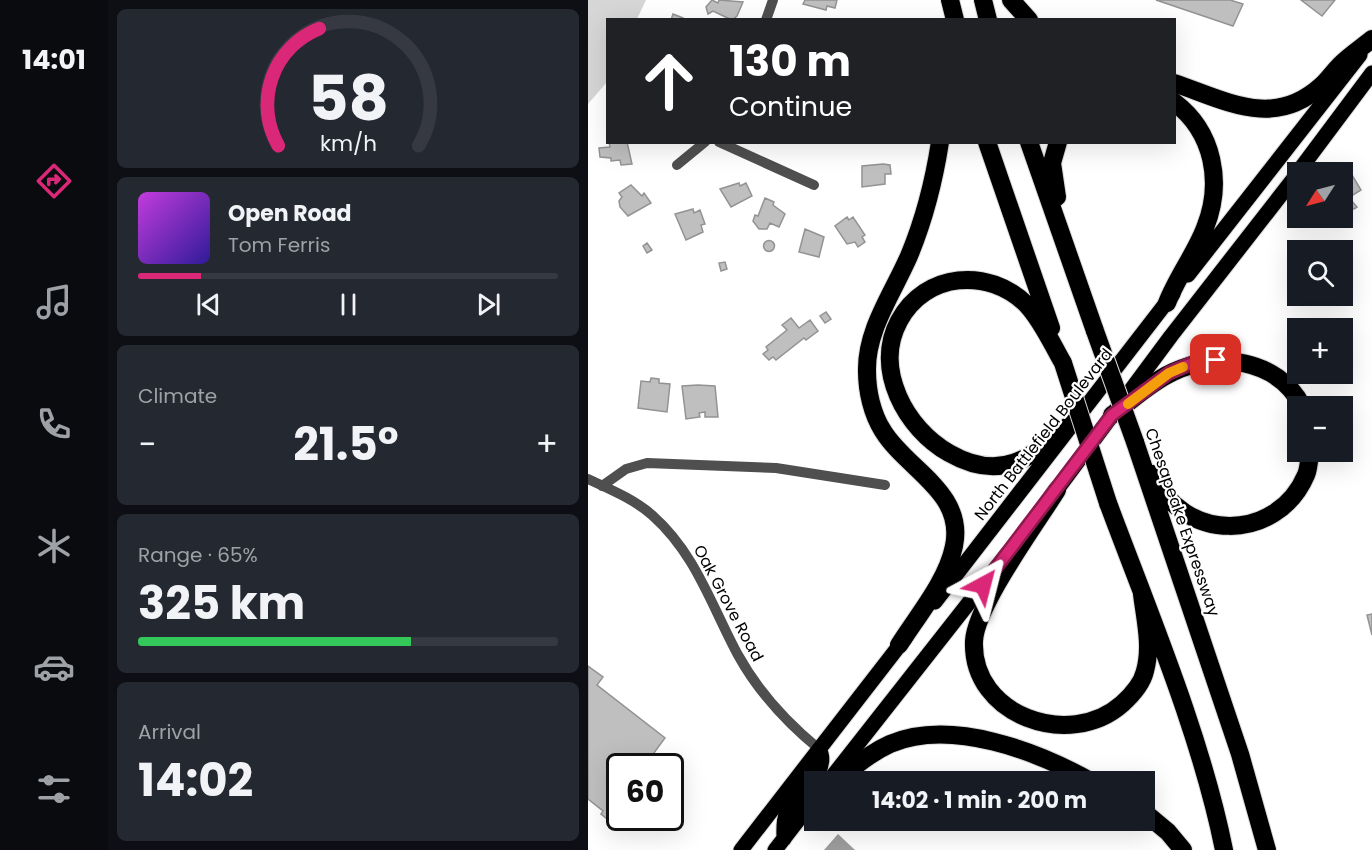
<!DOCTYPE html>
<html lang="en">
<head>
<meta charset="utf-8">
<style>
  body { margin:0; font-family:Poppins,sans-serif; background:#242831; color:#f1f3f6; height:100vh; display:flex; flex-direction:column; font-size:22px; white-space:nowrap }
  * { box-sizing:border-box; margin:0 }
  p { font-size:20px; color:#9ea1a6 }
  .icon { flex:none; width:33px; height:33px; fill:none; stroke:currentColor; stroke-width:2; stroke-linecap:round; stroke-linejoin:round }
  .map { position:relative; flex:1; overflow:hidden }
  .drawer { display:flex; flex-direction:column; gap:9px; padding:9px; background:#0d0f14; width:480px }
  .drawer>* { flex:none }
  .guide { position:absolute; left:18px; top:18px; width:570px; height:126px; border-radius:0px; box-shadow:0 6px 24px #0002; background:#202124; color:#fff; overflow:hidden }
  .needle { width:39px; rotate:234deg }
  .buttons { position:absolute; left:699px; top:162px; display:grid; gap:12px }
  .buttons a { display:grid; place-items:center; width:66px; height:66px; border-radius:0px; background:#171b24; box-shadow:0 6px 24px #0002; font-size:30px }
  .speed { position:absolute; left:18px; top:753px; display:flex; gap:12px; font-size:30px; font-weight:700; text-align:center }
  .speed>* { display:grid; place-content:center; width:78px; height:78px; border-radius:50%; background:#171b24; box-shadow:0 6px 24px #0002; line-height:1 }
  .speed .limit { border:3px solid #111; border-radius:9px; background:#fff; color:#111 }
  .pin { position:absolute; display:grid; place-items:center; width:51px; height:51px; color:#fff; margin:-26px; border-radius:12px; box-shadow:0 3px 9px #0006 }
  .me { position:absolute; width:66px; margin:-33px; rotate:38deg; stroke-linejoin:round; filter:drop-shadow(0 0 4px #0008) }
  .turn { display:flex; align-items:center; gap:21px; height:126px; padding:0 24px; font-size:27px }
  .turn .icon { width:78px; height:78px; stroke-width:2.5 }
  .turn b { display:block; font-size:42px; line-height:51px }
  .big { font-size:45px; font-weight:700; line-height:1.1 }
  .drawer .widget { flex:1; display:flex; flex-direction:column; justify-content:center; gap:9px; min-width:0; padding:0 21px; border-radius:9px; background:#242831 }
  .drawer .dial { align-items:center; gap:0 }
  .dial svg { height:156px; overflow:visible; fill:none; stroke:#363941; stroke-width:7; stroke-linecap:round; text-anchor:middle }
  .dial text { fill:#f1f3f6; stroke:none }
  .song { display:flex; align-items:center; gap:18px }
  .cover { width:72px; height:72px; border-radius:9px; background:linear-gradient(135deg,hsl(290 70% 55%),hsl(250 70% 35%)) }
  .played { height:6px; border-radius:3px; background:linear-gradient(90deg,#db2777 15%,#363941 15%) }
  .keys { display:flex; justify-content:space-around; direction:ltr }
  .heat { display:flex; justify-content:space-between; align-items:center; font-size:33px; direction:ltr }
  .charge { height:9px; border-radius:4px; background:linear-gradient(90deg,#34c759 65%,#363941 0) }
  .trip { position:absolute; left:216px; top:771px; width:351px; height:60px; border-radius:0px; background:#171b24; box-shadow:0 6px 24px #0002; font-weight:700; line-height:60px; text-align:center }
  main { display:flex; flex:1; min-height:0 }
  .tabs { display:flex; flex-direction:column; width:108px; justify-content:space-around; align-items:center; background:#090b0e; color:#9ea1a6 }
  .tabs .icon { width:42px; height:42px }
  .tabs .on { color:#db2777 }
  .tabs b { font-size:27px; color:#f1f3f6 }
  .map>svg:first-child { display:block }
  .green { fill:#d6d6d6 }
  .water { fill:#9d9d9d }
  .building { fill:#bfbfbf; stroke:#939393; stroke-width:1.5 }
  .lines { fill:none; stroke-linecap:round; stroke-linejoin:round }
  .primary-casing { stroke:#dbdbdb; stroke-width:17 }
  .motorway-casing { stroke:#dbdbdb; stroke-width:20 }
  .minor { stroke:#4f4f4f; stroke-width:10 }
  .primary { stroke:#000; stroke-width:15 }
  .motorway { stroke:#000; stroke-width:18 }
  .motorway-bridge-casing { stroke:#dbdbdb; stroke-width:20; stroke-linecap:butt }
  .motorway-bridge { stroke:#000; stroke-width:18 }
  .route-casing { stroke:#8e194d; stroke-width:15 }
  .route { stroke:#db2777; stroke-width:10 }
  .slow { stroke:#f59e0b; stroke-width:10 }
  .labels { text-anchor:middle; stroke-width:4.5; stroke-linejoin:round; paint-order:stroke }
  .street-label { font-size:16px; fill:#000; stroke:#fff }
</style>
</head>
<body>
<main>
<nav class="tabs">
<b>14:01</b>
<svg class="icon on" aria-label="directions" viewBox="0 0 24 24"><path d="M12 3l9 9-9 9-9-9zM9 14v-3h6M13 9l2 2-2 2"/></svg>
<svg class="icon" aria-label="music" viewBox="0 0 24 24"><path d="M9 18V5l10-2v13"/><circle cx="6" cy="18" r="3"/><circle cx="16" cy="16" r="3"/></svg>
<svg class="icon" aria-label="phone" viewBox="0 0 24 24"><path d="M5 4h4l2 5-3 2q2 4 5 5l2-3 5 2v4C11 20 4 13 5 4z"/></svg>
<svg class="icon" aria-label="climate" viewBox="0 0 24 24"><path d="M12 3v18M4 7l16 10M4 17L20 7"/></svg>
<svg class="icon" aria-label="car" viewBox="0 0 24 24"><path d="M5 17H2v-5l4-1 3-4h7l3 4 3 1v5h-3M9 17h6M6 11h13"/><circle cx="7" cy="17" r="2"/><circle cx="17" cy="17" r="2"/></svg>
<svg class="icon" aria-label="filters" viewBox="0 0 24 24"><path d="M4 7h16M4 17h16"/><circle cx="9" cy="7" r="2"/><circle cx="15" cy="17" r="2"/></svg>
</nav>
<section class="drawer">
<div class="widget dial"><svg viewBox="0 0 100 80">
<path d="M14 69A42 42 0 1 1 86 69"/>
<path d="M14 69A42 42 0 0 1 35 9" stroke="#db2777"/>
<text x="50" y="56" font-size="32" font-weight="700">58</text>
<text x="50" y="72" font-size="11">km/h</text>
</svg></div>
<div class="widget">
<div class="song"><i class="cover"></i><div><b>Open Road</b><p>Tom Ferris</p></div></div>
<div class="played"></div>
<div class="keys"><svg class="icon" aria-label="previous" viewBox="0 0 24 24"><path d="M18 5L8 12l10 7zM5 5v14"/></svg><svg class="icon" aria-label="pause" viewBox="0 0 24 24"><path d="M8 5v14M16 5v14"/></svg><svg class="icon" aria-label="next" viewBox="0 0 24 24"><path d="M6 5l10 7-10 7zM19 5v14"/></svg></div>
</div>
<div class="widget"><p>Climate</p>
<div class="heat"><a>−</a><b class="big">21.5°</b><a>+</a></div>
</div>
<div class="widget"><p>Range · 65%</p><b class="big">325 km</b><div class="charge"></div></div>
<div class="widget"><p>Arrival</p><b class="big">14:02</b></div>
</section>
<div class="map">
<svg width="784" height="850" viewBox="0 0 784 850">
  <rect width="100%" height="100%" fill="#fff"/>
  <path class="green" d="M0 0H58L49 19 20 20 19 82 0 104Z"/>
  <path class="water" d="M250 834 267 850H236Z"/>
  <path class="building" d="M124 0 130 3 131 0 155 2 149 16 144 20 125 11 120 14 118 7Z
    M217 0H249L247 8 239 6 238 10 215 4Z
    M568 0H642L655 4 645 26Z
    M713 0H747L734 16Z
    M85 14 95 18 94 20H83Z
    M21 142H39L44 164 33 165 32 160 23 161V158L12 157 11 148 22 147Z
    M295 164 302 165 303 174H297V184L274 187V166Z
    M758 165 773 190 765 195 761 188 757 190 754 172 750 170Z
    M151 183 152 186 158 183 164 196 143 207 132 189Z
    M43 185 54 196 56 193 63 203 40 216 32 207 31 201 34 197 31 193Z
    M177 198 186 202 185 205 197 214 191 227 182 223 179 229H171L165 221 167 215 170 216Z
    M762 199 769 207 766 209 759 202Z
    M105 209 106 213 112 210 117 224 113 225 115 232 98 240 87 214Z
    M259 217 261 220 265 217 277 235 274 237 277 242 270 247 267 242 259 244 247 226Z
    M217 229 236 237 231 257 211 252Z
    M175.5 246a5.5 5.5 0 1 1 11 0a5.5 5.5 0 1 1-11 0Z
    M59 243 64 250 59 253 55 246Z
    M137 262 139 269 133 271 131 263Z
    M238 312 243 319 237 323 232 316Z
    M203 318 211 328 222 320 230 331 218 340 216 338 188 360 185 357 181 360 175 354 180 350 178 347 199 330 194 325Z
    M63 378 71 379V383L82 384 79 412 50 408 53 381 62 382Z
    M110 385 127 386 130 417H117V412L111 413 112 417 98 419 94 386Z
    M784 614V635L779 615Z
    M0 666 15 677 9 685 77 738 60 761 67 766H32V813L24 823 13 814 15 811 0 799Z"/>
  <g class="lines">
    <defs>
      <path id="primary" d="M710 172 784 73
        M600 275 772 55
        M462 499 583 336 710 173
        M347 602 585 294
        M240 782 420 553
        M196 839C196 832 195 821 198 815 208 795 244 772 231 749
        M153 850 318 637
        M187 850 225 801"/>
      <path id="motorway" d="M362 0 367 20
        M395 0 400 20
        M423 0 441 20
        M586 83C639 101 685 129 733 86 740 80 745 72 752 65 761 56 773 48 784 39
        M399 142 463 328
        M441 142 507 331
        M469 197 464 163 470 142
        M579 303C589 277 607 254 617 228 635 183 626 132 586 102
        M475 363C464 344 454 321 439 305 401 267 337 272 311 321 285 369 318 429 361 453 415 484 445 456 485 422
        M524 415C543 401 563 382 585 372 629 351 690 359 714 406
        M547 442 652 754 679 850
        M565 474C594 543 689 543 718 475 721 468 721 459 722 452
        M469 490C448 524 388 605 386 641 383 716 482 750 534 704 544 695 554 684 557 671 564 646 557 619 554 594
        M520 503C561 613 613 735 636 850
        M311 645C330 615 359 581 366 546 377 492 319 470 295 431 284 414 279 391 279 371 278 330 305 293 321 256 336 220 346 181 352 142
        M249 782C265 767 282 753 302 744 363 718 449 751 504 782
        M218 809 226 802
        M556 812 580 832 595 850"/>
    </defs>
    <use href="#primary" class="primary-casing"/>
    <use href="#motorway" class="motorway-casing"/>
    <path class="minor" d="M178 20 185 0
      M131 142 226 185
      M89 165 117 142
      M0 479C21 489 46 499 64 515 108 554 123 605 150 655 171 693 198 722 231 749
      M14 486 38 469 59 463 188 468 297 485"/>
    <use href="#primary" class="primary"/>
    <use href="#motorway" class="motorway"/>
    <defs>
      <path id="motorway-bridge" d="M507 331 547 442
        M475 363 520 503"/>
    </defs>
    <use href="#motorway-bridge" class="motorway-bridge-casing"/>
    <use href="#motorway-bridge" class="motorway-bridge"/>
  </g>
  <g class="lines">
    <defs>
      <path id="route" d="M395 585 524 415 581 373 602 364 628 360"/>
    </defs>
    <use href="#route" class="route-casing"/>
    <use href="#route" class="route"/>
    <path class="slow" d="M540 404 581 373 595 367"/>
  </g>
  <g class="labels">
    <g class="street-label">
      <text transform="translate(455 434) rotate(-52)" y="6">North Battlefield Boulevard</text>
      <text transform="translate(595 522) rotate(71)" y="6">Chesapeake Expressway</text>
      <text transform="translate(141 603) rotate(62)" y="6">Oak Grove Road</text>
    </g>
  </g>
</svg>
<div class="buttons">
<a><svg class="needle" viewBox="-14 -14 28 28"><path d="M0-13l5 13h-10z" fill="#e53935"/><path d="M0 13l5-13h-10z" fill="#9ea1a6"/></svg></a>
<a><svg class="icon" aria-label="search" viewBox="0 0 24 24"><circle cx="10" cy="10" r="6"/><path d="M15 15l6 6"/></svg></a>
<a>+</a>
<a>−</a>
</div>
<div class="speed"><div class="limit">60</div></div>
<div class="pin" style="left:628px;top:360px;background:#d93025"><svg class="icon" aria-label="arrive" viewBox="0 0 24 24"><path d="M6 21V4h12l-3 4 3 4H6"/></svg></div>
<svg class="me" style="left:395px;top:585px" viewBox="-20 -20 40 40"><path d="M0-17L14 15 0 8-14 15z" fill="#db2777" stroke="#fff" stroke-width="4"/></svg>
<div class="trip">14:02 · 1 min · 200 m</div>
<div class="guide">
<div class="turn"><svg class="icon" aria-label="ahead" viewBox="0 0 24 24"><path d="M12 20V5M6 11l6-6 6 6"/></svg><div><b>130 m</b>Continue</div></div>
</div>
</div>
</main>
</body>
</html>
